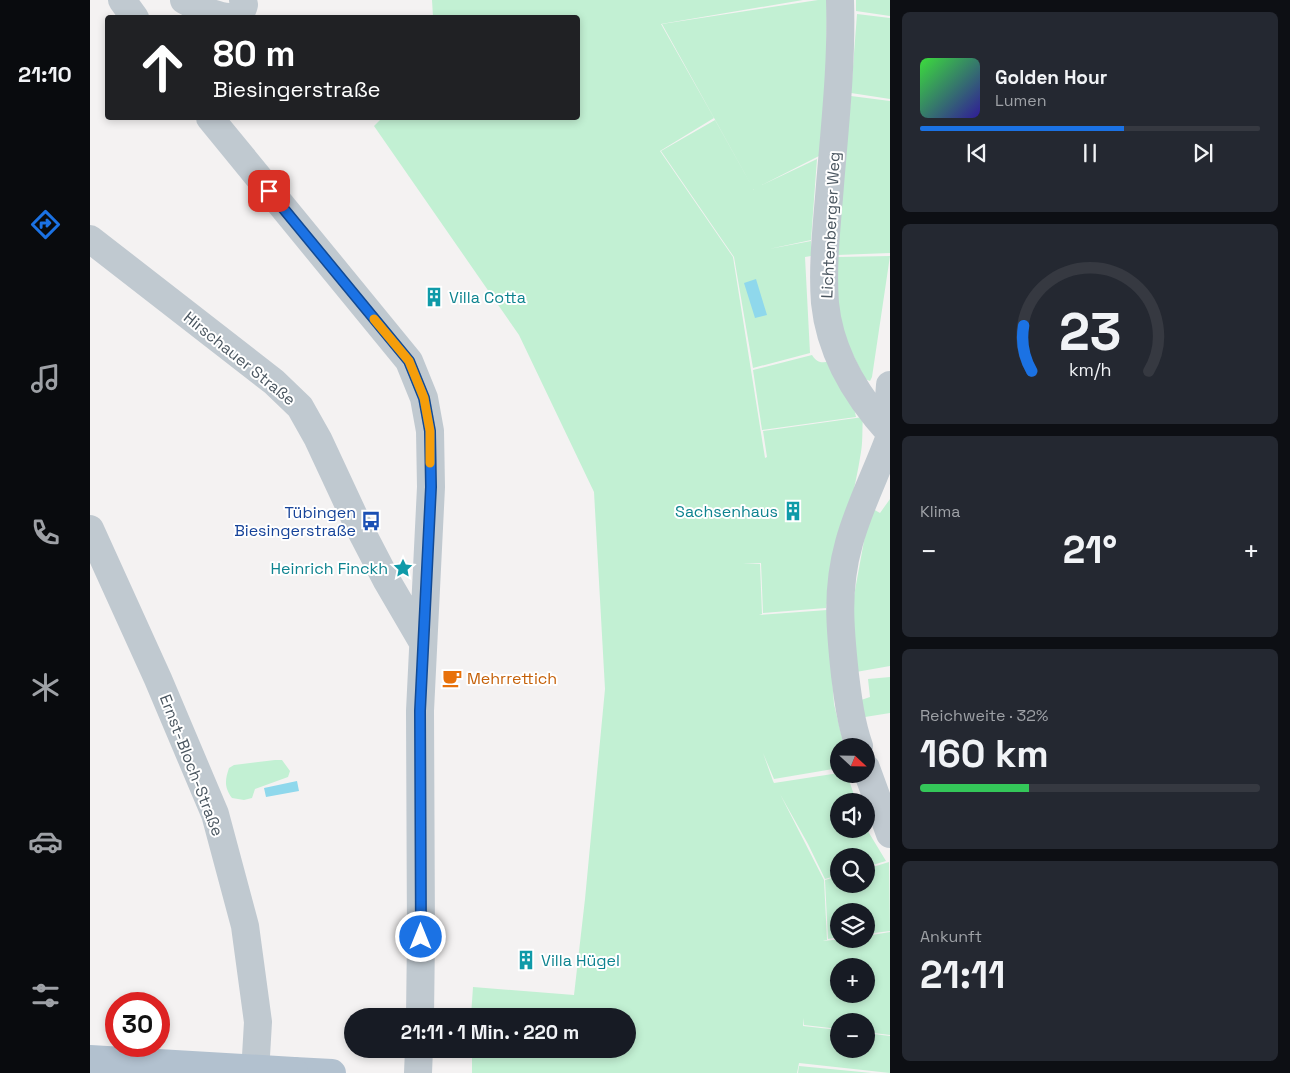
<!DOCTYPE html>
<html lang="de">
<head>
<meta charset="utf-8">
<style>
  body { margin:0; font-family:"Space Grotesk",sans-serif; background:#242831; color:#f1f3f6; height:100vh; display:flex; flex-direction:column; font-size:19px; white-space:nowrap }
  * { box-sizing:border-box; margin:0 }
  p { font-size:16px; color:#9ea1a6 }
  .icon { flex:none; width:28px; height:28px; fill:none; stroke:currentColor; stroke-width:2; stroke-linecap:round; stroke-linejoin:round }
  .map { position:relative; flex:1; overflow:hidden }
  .details { display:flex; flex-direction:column; gap:12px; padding:12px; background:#0d0f14; width:400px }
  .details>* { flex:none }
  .top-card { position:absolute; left:15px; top:15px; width:475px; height:105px; border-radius:5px; box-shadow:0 2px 8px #0003; background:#202124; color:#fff; overflow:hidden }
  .needle { width:32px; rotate:112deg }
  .buttons { position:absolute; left:740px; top:738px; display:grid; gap:10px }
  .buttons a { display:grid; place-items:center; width:45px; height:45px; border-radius:50%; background:#171b24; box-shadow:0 2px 8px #0003; font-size:25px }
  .speed { position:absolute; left:15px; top:992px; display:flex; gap:10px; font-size:25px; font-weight:700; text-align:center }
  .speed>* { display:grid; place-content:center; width:65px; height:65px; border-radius:50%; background:#171b24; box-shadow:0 2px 8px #0003; line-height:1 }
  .speed .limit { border:8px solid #d22; background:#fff; color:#111 }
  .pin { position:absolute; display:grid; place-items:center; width:42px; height:42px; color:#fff; margin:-21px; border-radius:10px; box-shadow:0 2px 8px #0006 }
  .me { position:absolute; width:55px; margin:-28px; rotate:0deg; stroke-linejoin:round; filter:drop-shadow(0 0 4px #0008) }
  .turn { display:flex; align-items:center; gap:18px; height:105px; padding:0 25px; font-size:22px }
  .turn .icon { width:65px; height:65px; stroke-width:2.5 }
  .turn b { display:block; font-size:35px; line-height:42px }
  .big { font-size:38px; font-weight:700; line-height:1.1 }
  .details .card { flex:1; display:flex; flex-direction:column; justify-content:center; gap:8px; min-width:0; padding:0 18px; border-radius:8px; background:#242831 }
  .details .dial { align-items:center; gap:0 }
  .dial svg { height:130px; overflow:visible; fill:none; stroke:#363941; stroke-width:7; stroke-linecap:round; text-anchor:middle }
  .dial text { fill:#f1f3f6; stroke:none }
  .song { display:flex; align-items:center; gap:15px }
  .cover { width:60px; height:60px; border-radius:8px; background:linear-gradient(135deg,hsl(120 70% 55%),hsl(250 70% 35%)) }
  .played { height:5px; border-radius:2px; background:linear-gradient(90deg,#1b72e4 60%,#363941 60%) }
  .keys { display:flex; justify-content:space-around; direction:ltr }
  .heat { display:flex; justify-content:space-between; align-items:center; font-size:28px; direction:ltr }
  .charge { height:8px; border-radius:4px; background:linear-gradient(90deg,#34c759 32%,#363941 0) }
  .trip { position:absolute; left:254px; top:1008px; width:292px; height:50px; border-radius:25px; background:#171b24; box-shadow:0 2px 8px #0003; font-weight:700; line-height:50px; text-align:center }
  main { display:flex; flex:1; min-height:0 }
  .menu { display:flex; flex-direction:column; width:90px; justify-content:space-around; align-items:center; background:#090b0e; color:#9ea1a6 }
  .menu .icon { width:35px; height:35px }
  .menu .on { color:#1b72e4 }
  .menu b { font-size:22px; color:#f1f3f6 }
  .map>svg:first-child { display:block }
  .green { fill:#c2f0d3; fill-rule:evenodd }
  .water { fill:#8fd8ec }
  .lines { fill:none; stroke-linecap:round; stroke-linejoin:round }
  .minor { stroke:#c0c9d0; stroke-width:28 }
  .primary { stroke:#b2c1cf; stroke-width:28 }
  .primary-bridge { stroke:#b2c1cf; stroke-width:28 }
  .route-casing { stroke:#124a94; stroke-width:12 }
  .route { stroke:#1b72e4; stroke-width:9 }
  .slow { stroke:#f59e0b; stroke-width:9 }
  .labels { text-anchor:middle; stroke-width:4; stroke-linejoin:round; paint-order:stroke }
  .street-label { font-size:16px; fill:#49555f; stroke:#fff }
  .culture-label { font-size:16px; fill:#0d838f; stroke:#fff; text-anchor:start }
  .transit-label { font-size:16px; fill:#164399; stroke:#fff; text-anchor:end }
  .food-label { font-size:16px; fill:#c56008; stroke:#fff; text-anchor:start }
</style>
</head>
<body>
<main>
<nav class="menu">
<b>21:10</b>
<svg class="icon on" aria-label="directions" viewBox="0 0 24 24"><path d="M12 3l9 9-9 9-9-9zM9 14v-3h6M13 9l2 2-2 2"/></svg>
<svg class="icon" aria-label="music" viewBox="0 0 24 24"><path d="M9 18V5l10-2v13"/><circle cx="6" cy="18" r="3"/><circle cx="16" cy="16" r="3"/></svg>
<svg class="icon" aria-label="phone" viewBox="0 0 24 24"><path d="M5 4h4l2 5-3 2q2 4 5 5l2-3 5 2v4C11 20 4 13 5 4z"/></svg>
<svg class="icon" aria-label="climate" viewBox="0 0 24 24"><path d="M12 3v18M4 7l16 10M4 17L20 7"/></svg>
<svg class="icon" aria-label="car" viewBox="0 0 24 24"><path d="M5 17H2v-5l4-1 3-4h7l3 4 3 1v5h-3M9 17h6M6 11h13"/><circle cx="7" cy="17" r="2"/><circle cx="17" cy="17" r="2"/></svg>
<svg class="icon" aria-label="filters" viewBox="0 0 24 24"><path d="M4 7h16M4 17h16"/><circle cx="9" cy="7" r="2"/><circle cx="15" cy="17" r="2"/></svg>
</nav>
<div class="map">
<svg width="800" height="1073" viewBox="0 0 800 1073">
  <rect width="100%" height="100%" fill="#f4f2f2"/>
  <path class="green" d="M342 0H713L571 24 624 118 570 151 643 257 675 458 677 457 673 431 773 417C772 428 773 441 771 452 763 504 746 555 736 608L673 613 671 563 653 564H670L672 614 669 615 737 610 744 704 754 746H749V768L684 779 673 753 683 781 684 783 749 773 757 774 766 801H749V829L776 828 796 861 776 867V856H749V875L735 879 718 844 690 794 734 880 737 940 733 941 752 939H776V936L800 932V1035L776 1032V1021H749V1029L714 1025V1018L713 1026 749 1030V1049H776V1033L800 1036V1073L709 1063 707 1073H382V1049H538V1016H381L383 987 484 995 495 899 515 689 504 492 429 335 284 126 292 118H488V18L343 17ZM749 966H776V994H749Z
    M728 0H737L736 81 729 156 672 185 727 159 721 240 679 249 721 241V256L715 257 720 353 663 368 644 257 571 151 625 120 664 190 572 24Z
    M766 0H800V16L766 11Z
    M767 14 800 18V99L761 93Z
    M761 96 800 101V253L747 255Z
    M800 256 782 377 780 381 775 379C765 358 752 336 748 313 744 294 746 276 748 257Z
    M722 355C729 366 736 362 748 359L759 384 766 417 672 430 663 370Z
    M800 499V666L766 672 761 612 778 519 783 509 790 513Z
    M800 677V713L775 717 771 700 780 697 778 679Z
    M185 760H192L200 771 198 777 165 789 162 798 154 800 142 798C134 787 135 780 139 768L144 765Z
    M799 862 800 931 776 934V911H749V937L738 939 735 880 749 876V884H776V869Z
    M709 1066 782 1073H708Z"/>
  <path class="water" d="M666 279 677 315 665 318 654 283Z
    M207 781 209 791 176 797 174 788Z"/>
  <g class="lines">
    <path class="minor" d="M32 0 45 18
      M94 0C105 6 139 25 151 13 151 12 154 6 154 5L153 0
      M750 0C752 62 745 124 740 185 737 224 732 265 735 303 740 353 767 397 800 433
      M120 118 319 361 334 398 340 431 341 487 330 711 331 937 330 1016
      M0 239 184 382 210 407 228 439 269 527 297 581 332 641
      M800 385 799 398 800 422
      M0 529 68 679 125 814 155 926 168 1022 165 1073
      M769 746C761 723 758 699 755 675 750 629 746 589 759 543 769 506 787 472 800 436
      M776 768 800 834
      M328 1073 329 1049"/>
    <path class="primary" d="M204 1071 242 1073"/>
    <path class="primary-bridge" d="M0 1059 204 1071"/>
  </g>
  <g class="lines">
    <defs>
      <path id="route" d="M179 191 319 361 334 398 340 431 341 487 330 711 331 937"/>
    </defs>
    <use href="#route" class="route-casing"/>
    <use href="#route" class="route"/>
    <path class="slow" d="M284 319 319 361 334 398 340 431V463"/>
  </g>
  <defs>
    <symbol id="building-bare" viewBox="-9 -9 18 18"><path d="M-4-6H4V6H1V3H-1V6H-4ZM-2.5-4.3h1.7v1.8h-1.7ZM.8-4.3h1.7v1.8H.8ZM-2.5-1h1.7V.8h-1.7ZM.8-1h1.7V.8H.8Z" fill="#0f9aa8" stroke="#fff" stroke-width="2.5" paint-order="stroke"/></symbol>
    <symbol id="bus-bare" viewBox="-9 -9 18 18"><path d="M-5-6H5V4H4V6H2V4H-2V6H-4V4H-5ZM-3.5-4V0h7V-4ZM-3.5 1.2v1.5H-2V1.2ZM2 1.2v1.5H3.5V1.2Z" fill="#1a4fb4" stroke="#fff" stroke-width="2.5" paint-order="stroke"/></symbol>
    <symbol id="sight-bare" viewBox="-9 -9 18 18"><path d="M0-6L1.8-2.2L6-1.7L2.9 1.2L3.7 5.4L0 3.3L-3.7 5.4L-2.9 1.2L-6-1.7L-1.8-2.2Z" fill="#0f9aa8" stroke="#fff" stroke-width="2.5" paint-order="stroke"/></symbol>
    <symbol id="cafe-bare" viewBox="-9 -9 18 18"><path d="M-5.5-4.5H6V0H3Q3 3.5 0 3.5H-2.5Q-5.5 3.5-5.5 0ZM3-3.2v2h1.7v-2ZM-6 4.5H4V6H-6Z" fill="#e8710a" stroke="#fff" stroke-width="2.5" paint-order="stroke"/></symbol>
  </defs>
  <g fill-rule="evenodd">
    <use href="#building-bare" x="330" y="283" width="28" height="28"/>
    <use href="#building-bare" x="689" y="497" width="28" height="28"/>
    <use href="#bus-bare" x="267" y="507" width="28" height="28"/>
    <use href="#sight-bare" x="299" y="554" width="28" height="28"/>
    <use href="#cafe-bare" x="348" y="664" width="28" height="28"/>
    <use href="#building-bare" x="422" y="946" width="28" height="28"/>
  </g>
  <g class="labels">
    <g class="street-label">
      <text transform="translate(740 225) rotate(-87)" y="6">Lichtenberger Weg</text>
      <text transform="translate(150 358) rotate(39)" y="6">Hirschauer Straße</text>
      <text transform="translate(102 765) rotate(69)" y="6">Ernst-Bloch-Straße</text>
    </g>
    <g class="culture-label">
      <text x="359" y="303">Villa Cotta</text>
      <text x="688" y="517" text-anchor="end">Sachsenhaus</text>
      <text x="298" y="574" text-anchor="end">Heinrich Finckh</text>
      <text x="451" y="966">Villa Hügel</text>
    </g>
    <g class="transit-label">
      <text x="266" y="518">Tübingen<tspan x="266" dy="18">Biesingerstraße</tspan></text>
    </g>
    <g class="food-label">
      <text x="377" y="684">Mehrrettich</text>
    </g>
  </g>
</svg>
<div class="buttons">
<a><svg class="needle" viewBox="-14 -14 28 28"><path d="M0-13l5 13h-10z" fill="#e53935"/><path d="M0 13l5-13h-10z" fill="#9ea1a6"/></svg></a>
<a><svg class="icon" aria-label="sound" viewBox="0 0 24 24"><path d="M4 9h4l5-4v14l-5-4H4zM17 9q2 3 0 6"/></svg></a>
<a><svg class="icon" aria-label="search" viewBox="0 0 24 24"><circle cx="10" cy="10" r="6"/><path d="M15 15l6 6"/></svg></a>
<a><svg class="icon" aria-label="layers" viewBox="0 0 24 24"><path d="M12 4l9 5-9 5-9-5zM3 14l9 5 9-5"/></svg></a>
<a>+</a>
<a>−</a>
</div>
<div class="speed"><div class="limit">30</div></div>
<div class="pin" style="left:179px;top:191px;background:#d93025"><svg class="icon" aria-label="arrive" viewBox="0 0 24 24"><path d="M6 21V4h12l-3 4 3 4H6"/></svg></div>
<svg class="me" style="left:331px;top:937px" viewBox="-20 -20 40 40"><circle r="17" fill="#1b72e4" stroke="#fff" stroke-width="3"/><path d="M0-11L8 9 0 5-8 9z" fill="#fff"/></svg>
<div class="trip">21:11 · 1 Min. · 220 m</div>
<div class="top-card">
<div class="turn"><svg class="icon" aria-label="ahead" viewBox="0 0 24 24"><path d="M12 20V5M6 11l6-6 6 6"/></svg><div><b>80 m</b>Biesingerstraße</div></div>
</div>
</div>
<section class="details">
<div class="card">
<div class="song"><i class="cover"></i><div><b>Golden Hour</b><p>Lumen</p></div></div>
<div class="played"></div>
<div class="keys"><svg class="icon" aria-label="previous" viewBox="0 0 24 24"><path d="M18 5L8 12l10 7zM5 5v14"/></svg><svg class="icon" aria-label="pause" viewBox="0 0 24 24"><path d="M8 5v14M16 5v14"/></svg><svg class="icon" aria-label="next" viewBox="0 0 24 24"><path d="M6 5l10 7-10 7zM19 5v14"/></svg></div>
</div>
<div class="card dial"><svg viewBox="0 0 100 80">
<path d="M14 69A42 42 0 1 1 86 69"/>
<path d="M14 69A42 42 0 0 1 9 41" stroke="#1b72e4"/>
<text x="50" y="56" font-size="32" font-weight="700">23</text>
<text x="50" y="72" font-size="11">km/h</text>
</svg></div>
<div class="card"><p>Klima</p>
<div class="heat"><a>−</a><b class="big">21°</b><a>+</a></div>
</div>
<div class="card"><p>Reichweite · 32%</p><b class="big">160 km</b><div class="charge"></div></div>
<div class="card"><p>Ankunft</p><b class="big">21:11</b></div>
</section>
</main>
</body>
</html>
